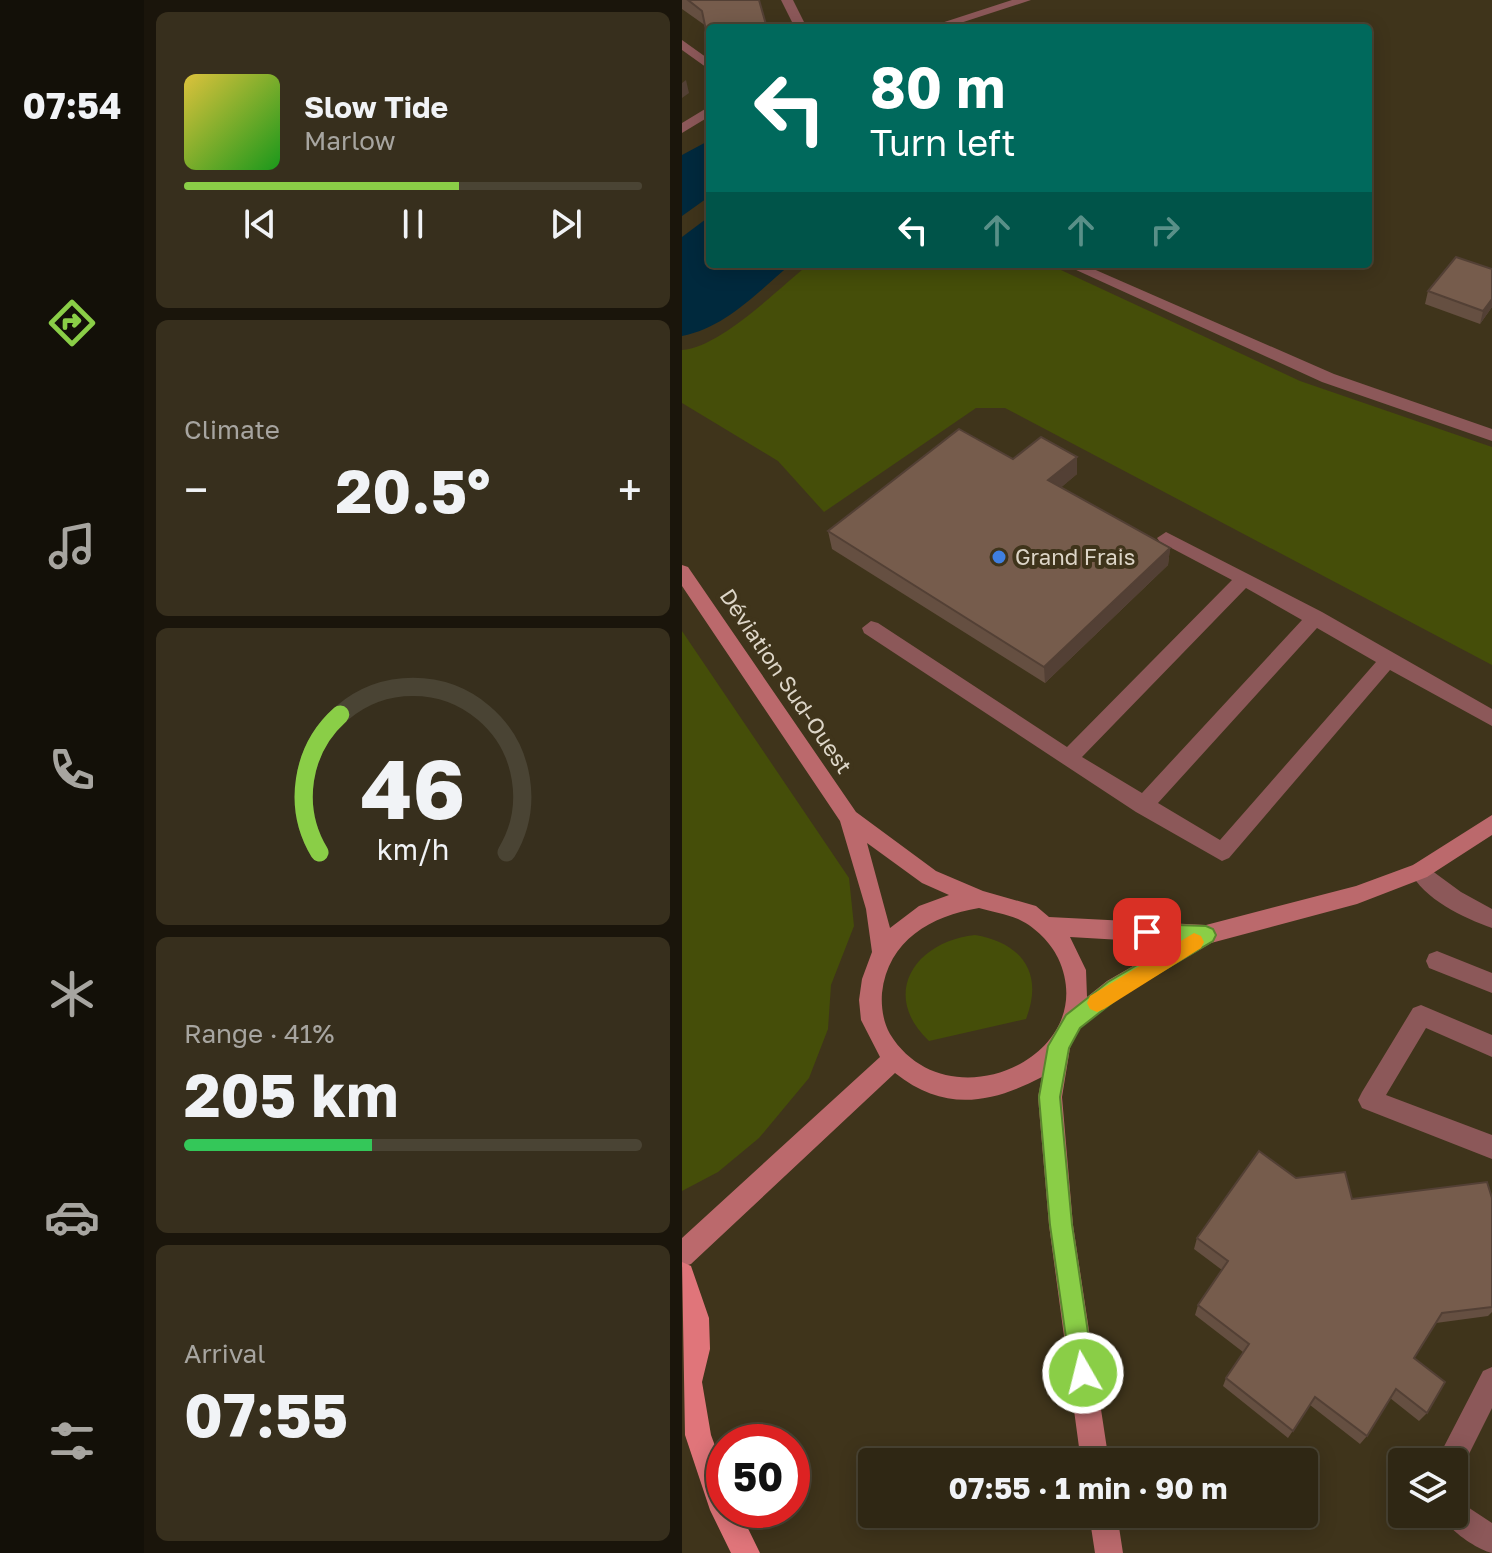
<!DOCTYPE html>
<html lang="en">
<head>
<meta charset="utf-8">
<style>
  body { margin:0; font-family:"Golos Text",sans-serif; background:#372f1d; color:#f1f3f6; height:100vh; display:flex; flex-direction:column; font-size:30px; white-space:nowrap }
  * { box-sizing:border-box; margin:0 }
  p { font-size:26px; color:#a7a5a0 }
  .icon { flex:none; width:44px; height:44px; fill:none; stroke:currentColor; stroke-width:2; stroke-linecap:round; stroke-linejoin:round }
  .map { position:relative; flex:1; overflow:hidden }
  .side { display:flex; flex-direction:column; gap:12px; padding:12px; background:#1a150b; width:538px }
  .side>* { flex:none }
  .banner { position:absolute; left:24px; top:24px; width:666px; height:244px; border-radius:8px; box-shadow:0 4px 20px #0003,0 0 0 2px #4a4434; background:#00695c; color:#fff; overflow:hidden }
  .tools { position:absolute; left:706px; top:1448px; display:grid; gap:16px }
  .tools a { display:grid; place-items:center; width:80px; height:80px; border-radius:8px; background:#2f2714; box-shadow:0 4px 20px #0003,0 0 0 2px #4a4434; font-size:40px }
  .speed { position:absolute; left:24px; top:1424px; display:flex; gap:16px; font-size:40px; font-weight:700; text-align:center }
  .speed>* { display:grid; place-content:center; width:104px; height:104px; border-radius:50%; background:#2f2714; box-shadow:0 4px 20px #0003,0 0 0 2px #4a4434; line-height:1 }
  .speed .limit { border:12px solid #d22; background:#fff; color:#111 }
  .pin { position:absolute; display:grid; place-items:center; width:68px; height:68px; color:#fff; margin:-34px; border-radius:16px; box-shadow:0 4px 12px #0006 }
  .me { position:absolute; width:88px; margin:-44px; rotate:352deg; stroke-linejoin:round; filter:drop-shadow(0 0 6px #0008) }
  .turn { display:flex; align-items:center; gap:28px; height:168px; padding:0 32px; font-size:36px }
  .turn .icon { width:104px; height:104px; stroke-width:2.5 }
  .turn b { display:block; font-size:56px; line-height:68px }
  .lanes { display:flex; align-items:center; height:76px; padding:0 32px; background:#0003; justify-content:center; gap:40px; direction:ltr }
  .lanes .off { opacity:.35 }
  .big { font-size:60px; font-weight:700; line-height:1.1 }
  .side .tile { flex:1; display:flex; flex-direction:column; justify-content:center; gap:12px; min-width:0; padding:0 28px; border-radius:12px; background:#372f1d }
  .side .dial { align-items:center; gap:0 }
  .dial svg { height:208px; overflow:visible; fill:none; stroke:#4a4434; stroke-width:7; stroke-linecap:round; text-anchor:middle }
  .dial text { fill:#f1f3f6; stroke:none }
  .song { display:flex; align-items:center; gap:24px }
  .cover { width:96px; height:96px; border-radius:12px; background:linear-gradient(135deg,hsl(50 70% 55%),hsl(120 70% 35%)) }
  .played { height:8px; border-radius:4px; background:linear-gradient(90deg,#8ace47 60%,#4a4434 60%) }
  .keys { display:flex; justify-content:space-around; direction:ltr }
  .heat { display:flex; justify-content:space-between; align-items:center; font-size:44px; direction:ltr }
  .charge { height:12px; border-radius:6px; background:linear-gradient(90deg,#34c759 41%,#4a4434 0) }
  .trip { position:absolute; left:176px; top:1448px; width:460px; height:80px; border-radius:8px; background:#2f2714; box-shadow:0 4px 20px #0003,0 0 0 2px #4a4434; font-weight:700; line-height:80px; text-align:center }
  main { display:flex; flex:1; min-height:0 }
  .menu { display:flex; flex-direction:column; width:144px; justify-content:space-around; align-items:center; background:#131008; color:#a7a5a0 }
  .menu .icon { width:56px; height:56px }
  .menu .selected { color:#8ace47 }
  .menu b { font-size:36px; color:#f1f3f6 }
  .map>svg:first-child { display:block }
  .green { fill:#454e09 }
  .water { fill:#00293d }
  .lines { fill:none; stroke-linecap:round; stroke-linejoin:round }
  .lane { fill:#8c5859; fill-rule:evenodd }
  .street { fill:#8c5859; fill-rule:evenodd }
  .secondary { fill:#bb696c; fill-rule:evenodd }
  .primary { fill:#e0757a; fill-rule:evenodd }
  .wall { fill:#654f41 }
  .shaded-wall { fill:#534035 }
  .building { fill:#765c4c; stroke:#534035; stroke-width:2 }
  .route { fill:#8ace47; stroke:#5a862e; stroke-width:2 }
  .slow { fill:#f59e0b }
  .shop-dot { fill:#3f7fe0; stroke:#3f341b; stroke-width:3 }
  .labels { text-anchor:middle; stroke-width:8; stroke-linejoin:round; paint-order:stroke }
  .poi-label { font-size:22px; fill:#ddd6c8; stroke:#3f341b; text-anchor:start }
  .street-label { font-size:22px; fill:#ddd6c8; stroke:#3f341b }
</style>
</head>
<body>
<main>
<nav class="menu">
<b>07:54</b>
<svg class="icon selected" aria-label="directions" viewBox="0 0 24 24"><path d="M12 3l9 9-9 9-9-9zM9 14v-3h6M13 9l2 2-2 2"/></svg>
<svg class="icon" aria-label="music" viewBox="0 0 24 24"><path d="M9 18V5l10-2v13"/><circle cx="6" cy="18" r="3"/><circle cx="16" cy="16" r="3"/></svg>
<svg class="icon" aria-label="phone" viewBox="0 0 24 24"><path d="M5 4h4l2 5-3 2q2 4 5 5l2-3 5 2v4C11 20 4 13 5 4z"/></svg>
<svg class="icon" aria-label="climate" viewBox="0 0 24 24"><path d="M12 3v18M4 7l16 10M4 17L20 7"/></svg>
<svg class="icon" aria-label="car" viewBox="0 0 24 24"><path d="M5 17H2v-5l4-1 3-4h7l3 4 3 1v5h-3M9 17h6M6 11h13"/><circle cx="7" cy="17" r="2"/><circle cx="17" cy="17" r="2"/></svg>
<svg class="icon" aria-label="filters" viewBox="0 0 24 24"><path d="M4 7h16M4 17h16"/><circle cx="9" cy="7" r="2"/><circle cx="15" cy="17" r="2"/></svg>
</nav>
<section class="side">
<div class="tile">
<div class="song"><i class="cover"></i><div><b>Slow Tide</b><p>Marlow</p></div></div>
<div class="played"></div>
<div class="keys"><svg class="icon" aria-label="previous" viewBox="0 0 24 24"><path d="M18 5L8 12l10 7zM5 5v14"/></svg><svg class="icon" aria-label="pause" viewBox="0 0 24 24"><path d="M8 5v14M16 5v14"/></svg><svg class="icon" aria-label="next" viewBox="0 0 24 24"><path d="M6 5l10 7-10 7zM19 5v14"/></svg></div>
</div>
<div class="tile"><p>Climate</p>
<div class="heat"><a>−</a><b class="big">20.5°</b><a>+</a></div>
</div>
<div class="tile dial"><svg viewBox="0 0 100 80">
<path d="M14 69A42 42 0 1 1 86 69"/>
<path d="M14 69A42 42 0 0 1 22 16" stroke="#8ace47"/>
<text x="50" y="56" font-size="32" font-weight="700">46</text>
<text x="50" y="72" font-size="11">km/h</text>
</svg></div>
<div class="tile"><p>Range · 41%</p><b class="big">205 km</b><div class="charge"></div></div>
<div class="tile"><p>Arrival</p><b class="big">07:55</b></div>
</section>
<div class="map">
<svg width="810" height="1553" viewBox="0 0 810 1553">
  <rect width="100%" height="100%" fill="#3f341b"/>
  <path class="green" d="M127 264H366L618 381 810 447V665L323 408H294L142 512 96 461 0 403V350C39 347 96 289 127 264Z
    M0 631 167 878 172 926 149 985 146 1029 127 1078 77 1138 36 1172 0 1191Z
    M293 935C340 943 362 973 344 1019L247 1041C197 994 234 941 293 935Z"/>
  <path class="water" d="M28 140V196L0 216V155Z
    M28 216V264H109C76 292 43 328 0 336V237Z"/>
  <g class="lines">
    <path class="lane" d="M330 0H349L263 28H244Z
      M0 40 28 60V70L0 50Z
      M28 106V116L0 133V123Z
      M484 532 640 612 810 709V726L708 670 547 858 540 861 454 812 182 633 180 628 189 621 196 623 385 747 550 580 478 542 475 538ZM564 588 620 620 460 793 400 757ZM635 628 694 662 538 840 476 803Z
      M738 862 779 892 810 909V928C782 918 741 899 728 871L731 865Z
      M755 951 810 973V993L747 968 744 961 747 954Z"/>
    <path class="street" d="M99 0H111L125 28H113Z
      M381 264H400L652 374 810 429V441L640 382Z
      M739 1005 810 1035V1057L744 1028 704 1095 810 1135V1159L680 1108 676 1100 680 1092 731 1008Z
      M810 1367V1408L778 1472 772 1474V1462H754L801 1371Z
      M772 1498 810 1523V1553C794 1549 766 1530 759 1514H772Z"/>
    <path class="secondary" d="M0 565 6 567 174 812 254 871 301 891 354 906 367 917 524 925 674 886 731 865 810 815V835L745 877 675 904 529 943 441 995 396 1029 388 1048 380 1097 391 1225 427 1462H399L367 1225 356 1097 360 1077C308 1104 262 1112 213 1073L9 1264 0 1267V1238L198 1057 179 1020 177 1000 180 979 190 952 184 909 158 821 0 586ZM185 843 240 883 267 895 237 906 208 928ZM297 908C310 912 326 914 338 920 353 927 369 943 376 958 422 1056 265 1127 208 1034 201 1022 199 1006 200 993 206 940 249 916 297 908ZM388 937 491 943 425 981 405 997 404 970Z
      M407 1514H435L441 1553H413Z"/>
    <path class="primary" d="M0 1262 9 1266 27 1318 28 1349 20 1382 29 1435 42 1470V1510H57L78 1553H49L28 1510 3 1435Z"/>
  </g>
  <path class="wall" d="M0 0H77L28 28V47L24 26 0 9Z
    M746 291 810 307 798 324 743 304Z
    M331 459 395 474 379 487 488 548 486 565 363 683 150 549 146 531Z
    M614 1178 670 1199 810 1198V1312L806 1316 754 1323 732 1358 745 1413 737 1421 708 1398 685 1436 678 1444 628 1405 606 1438 541 1386 544 1378 561 1352 513 1315 516 1305 540 1270 512 1249 515 1238Z"/>
  <path class="shaded-wall" d="M4 80 7 93 0 98V83Z
    M810 299V307L798 324 801 311Z
    M395 457V474L367 498 366 480Z
    M488 548 486 565 363 683 362 667Z"/>
  <path class="building" d="M6 0H77L85 28H28L27 45 20 11Z
    M774 257 810 269V299L801 311 746 291Z
    M277 429 331 459 359 437 395 457 366 480 488 548 362 667 146 531Z
    M577 1151 614 1178 663 1172 670 1199 805 1182 810 1198V1307L760 1313 732 1358 763 1382 745 1413 714 1389 685 1436 633 1397 611 1431 544 1378 567 1344 516 1305 546 1261 515 1238Z"/>
  <path class="route" d="M465 924 524 926 531 929 534 935 531 941 440 995 398 1028 387 1048 378 1097 390 1225 412 1373 409 1381 401 1385 392 1381 389 1373 368 1225 357 1097 366 1046 384 1015 426 982 494 942 458 939 455 932 458 926Z"/>
  <path class="slow" d="M512 933 519 936 522 942 519 948 422 1009 415 1012 408 1009 405 1003 408 996Z"/>
  <circle class="shop-dot" cx="317" cy="557" r="8"/>
  <g class="labels">
    <g class="poi-label">
      <text x="333" y="565">Grand Frais</text>
    </g>
    <g class="street-label">
      <text transform="translate(104 681) rotate(56)" y="8">Déviation Sud-Ouest</text>
    </g>
  </g>
</svg>
<div class="tools">
<a><svg class="icon" aria-label="layers" viewBox="0 0 24 24"><path d="M12 4l9 5-9 5-9-5zM3 14l9 5 9-5"/></svg></a>
</div>
<div class="speed"><div class="limit">50</div></div>
<div class="pin" style="left:465px;top:932px;background:#d93025"><svg class="icon" aria-label="arrive" viewBox="0 0 24 24"><path d="M6 21V4h12l-3 4 3 4H6"/></svg></div>
<svg class="me" style="left:401px;top:1373px" viewBox="-20 -20 40 40"><circle r="17" fill="#8ace47" stroke="#fff" stroke-width="3"/><path d="M0-11L8 9 0 5-8 9z" fill="#fff"/></svg>
<div class="trip">07:55 · 1 min · 90 m</div>
<div class="banner">
<div class="turn"><svg class="icon" aria-label="left" viewBox="0 0 24 24"><path d="M17 20v-9H6M10 6l-5 5 5 5"/></svg><div><b>80 m</b>Turn left</div></div>
<div class="lanes"><svg class="icon" aria-label="left" viewBox="0 0 24 24"><path d="M17 20v-9H6M10 6l-5 5 5 5"/></svg><svg class="icon off" aria-label="ahead" viewBox="0 0 24 24"><path d="M12 20V5M6 11l6-6 6 6"/></svg><svg class="icon off" aria-label="ahead" viewBox="0 0 24 24"><path d="M12 20V5M6 11l6-6 6 6"/></svg><svg class="icon off" aria-label="right" viewBox="0 0 24 24"><path d="M7 20v-9h11M14 6l5 5-5 5"/></svg></div>
</div>
</div>
</main>
</body>
</html>
